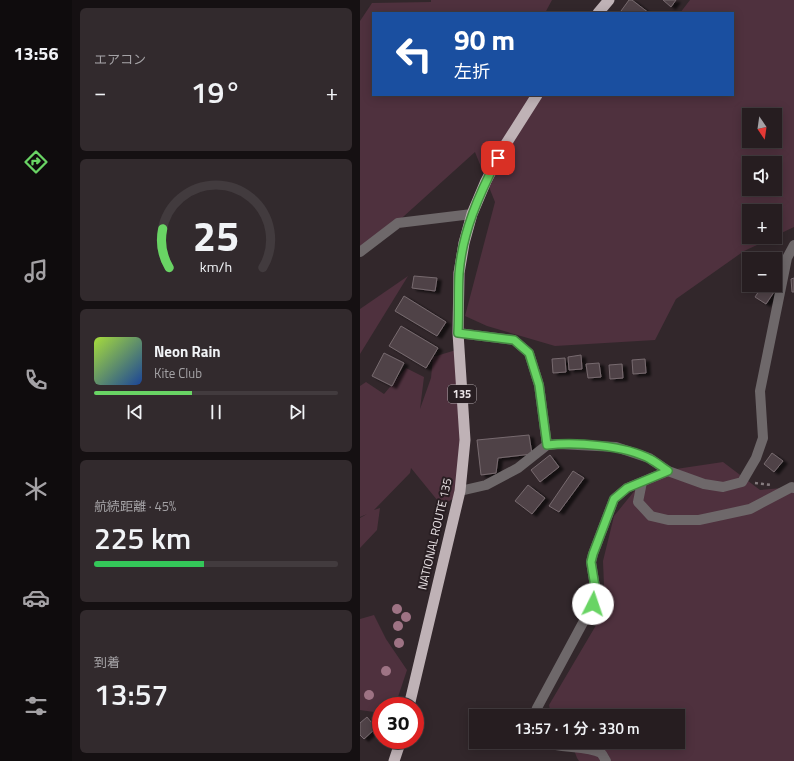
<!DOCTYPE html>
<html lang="ja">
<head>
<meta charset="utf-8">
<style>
  body { margin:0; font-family:"Titillium Web","Noto Sans JP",sans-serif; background:#322a2d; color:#f1f3f6; height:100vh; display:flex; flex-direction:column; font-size:15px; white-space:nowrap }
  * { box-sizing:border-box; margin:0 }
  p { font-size:13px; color:#a4a2a5 }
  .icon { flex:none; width:22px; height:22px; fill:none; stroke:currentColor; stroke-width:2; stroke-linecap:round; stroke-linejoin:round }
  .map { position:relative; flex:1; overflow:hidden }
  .details { display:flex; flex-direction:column; gap:8px; padding:8px; background:#151012; width:288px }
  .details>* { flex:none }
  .banner { position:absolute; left:12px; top:12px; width:362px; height:84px; border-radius:0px; box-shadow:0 2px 10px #0003,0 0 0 1px #423b3e; background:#1a4fa0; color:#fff; overflow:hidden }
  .needle { width:26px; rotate:167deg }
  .tools { position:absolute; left:382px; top:108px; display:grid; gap:8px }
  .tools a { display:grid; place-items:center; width:40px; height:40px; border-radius:0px; background:#261d20; box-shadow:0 2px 10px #0003,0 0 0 1px #423b3e; font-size:20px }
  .speed { position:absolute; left:12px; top:697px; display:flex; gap:8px; font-size:20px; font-weight:700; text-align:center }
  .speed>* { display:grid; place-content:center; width:52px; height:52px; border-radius:50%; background:#261d20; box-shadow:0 2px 10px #0003,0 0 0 1px #423b3e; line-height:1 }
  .speed .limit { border:6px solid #d22; background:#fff; color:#111 }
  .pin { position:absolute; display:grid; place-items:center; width:34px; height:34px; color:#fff; margin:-17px; border-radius:8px; box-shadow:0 2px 6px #0006 }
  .me { position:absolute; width:44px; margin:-22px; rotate:4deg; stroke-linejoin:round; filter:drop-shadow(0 0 3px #0008) }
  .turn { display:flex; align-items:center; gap:14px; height:84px; padding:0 16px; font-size:18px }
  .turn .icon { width:52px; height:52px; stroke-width:2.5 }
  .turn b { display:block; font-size:28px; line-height:34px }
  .big { font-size:30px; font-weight:600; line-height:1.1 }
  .details .tile { flex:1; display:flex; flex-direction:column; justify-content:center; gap:6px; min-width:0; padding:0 14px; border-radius:6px; background:#322a2d }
  .details .dial { align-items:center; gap:0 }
  .dial svg { height:104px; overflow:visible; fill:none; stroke:#423b3e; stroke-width:7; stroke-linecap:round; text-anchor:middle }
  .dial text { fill:#f1f3f6; stroke:none }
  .song { display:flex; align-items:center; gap:12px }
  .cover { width:48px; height:48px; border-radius:6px; background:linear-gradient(135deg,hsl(80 70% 55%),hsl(220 70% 35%)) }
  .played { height:4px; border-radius:2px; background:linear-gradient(90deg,#69d464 40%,#423b3e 40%) }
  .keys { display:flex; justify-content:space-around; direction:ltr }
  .heat { display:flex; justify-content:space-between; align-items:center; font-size:22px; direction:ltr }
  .charge { height:6px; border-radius:3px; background:linear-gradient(90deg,#34c759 45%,#423b3e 0) }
  .trip { position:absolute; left:109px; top:709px; width:216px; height:40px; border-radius:0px; background:#261d20; box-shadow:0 2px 10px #0003,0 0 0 1px #423b3e; font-weight:600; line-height:40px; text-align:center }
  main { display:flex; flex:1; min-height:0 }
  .tabs { display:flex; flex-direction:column; width:72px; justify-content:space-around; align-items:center; background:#0f0c0d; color:#a4a2a5 }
  .tabs .icon { width:28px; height:28px }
  .tabs .current { color:#69d464 }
  .tabs b { font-size:18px; color:#f1f3f6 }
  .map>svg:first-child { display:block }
  .green { fill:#4f313e; fill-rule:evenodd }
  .building { fill:#4f4347; stroke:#776a6f; filter:url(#shadow) }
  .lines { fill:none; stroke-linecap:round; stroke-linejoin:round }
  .path { stroke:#857c7f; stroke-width:2.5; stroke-dasharray:3 3; stroke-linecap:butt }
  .minor { stroke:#6e686a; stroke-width:10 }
  .trunk { stroke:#bfb2b6; stroke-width:11 }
  .tree { fill:#9e7384 }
  .route-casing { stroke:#448a41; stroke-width:10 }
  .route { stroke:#69d464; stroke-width:7 }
  .labels { text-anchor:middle; stroke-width:4; stroke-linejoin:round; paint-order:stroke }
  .shield { fill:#281e22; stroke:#b0a8ab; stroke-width:1 }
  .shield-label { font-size:11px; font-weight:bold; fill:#eae3e6 }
  .street-label { font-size:12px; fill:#eae3e6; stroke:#281e22 }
</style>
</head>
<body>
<main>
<nav class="tabs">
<b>13:56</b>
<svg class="icon current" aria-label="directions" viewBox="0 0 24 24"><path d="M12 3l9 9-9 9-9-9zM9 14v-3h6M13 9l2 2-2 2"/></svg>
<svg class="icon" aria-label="music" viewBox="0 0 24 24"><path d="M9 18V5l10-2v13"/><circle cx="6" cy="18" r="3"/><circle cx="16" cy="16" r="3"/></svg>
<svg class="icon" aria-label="phone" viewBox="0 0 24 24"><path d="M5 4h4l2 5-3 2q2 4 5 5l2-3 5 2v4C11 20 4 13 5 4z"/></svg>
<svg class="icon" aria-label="climate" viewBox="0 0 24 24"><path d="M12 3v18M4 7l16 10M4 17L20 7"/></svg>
<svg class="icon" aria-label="car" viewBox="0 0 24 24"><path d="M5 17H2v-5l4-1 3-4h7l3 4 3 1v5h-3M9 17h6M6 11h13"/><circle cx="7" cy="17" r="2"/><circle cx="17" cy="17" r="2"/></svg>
<svg class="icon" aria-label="filters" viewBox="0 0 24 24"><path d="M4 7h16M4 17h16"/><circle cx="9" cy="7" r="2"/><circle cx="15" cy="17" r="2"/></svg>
</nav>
<section class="details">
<div class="tile"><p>エアコン</p>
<div class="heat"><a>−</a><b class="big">19°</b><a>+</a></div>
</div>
<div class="tile dial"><svg viewBox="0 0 100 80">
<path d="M14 69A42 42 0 1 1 86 69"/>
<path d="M14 69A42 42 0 0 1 9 39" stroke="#69d464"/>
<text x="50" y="56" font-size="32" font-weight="700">25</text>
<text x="50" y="72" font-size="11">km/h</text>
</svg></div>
<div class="tile">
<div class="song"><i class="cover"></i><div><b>Neon Rain</b><p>Kite Club</p></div></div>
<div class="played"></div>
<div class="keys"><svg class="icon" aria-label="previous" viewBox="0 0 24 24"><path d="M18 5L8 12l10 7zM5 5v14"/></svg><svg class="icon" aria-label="pause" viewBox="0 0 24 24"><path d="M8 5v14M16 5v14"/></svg><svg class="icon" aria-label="next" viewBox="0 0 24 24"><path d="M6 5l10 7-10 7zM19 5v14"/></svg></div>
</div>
<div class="tile"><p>航続距離 · 45%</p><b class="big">225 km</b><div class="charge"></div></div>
<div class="tile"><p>到着</p><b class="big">13:57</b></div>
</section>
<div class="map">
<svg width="434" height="761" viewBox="0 0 434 761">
  <defs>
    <filter id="shadow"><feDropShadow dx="4.5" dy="2.5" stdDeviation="1" flood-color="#0009"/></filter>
  </defs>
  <rect width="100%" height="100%" fill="#32272b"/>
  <path class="green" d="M71 0H192L185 13H13V95H373V13H320L330 0H434V227L415 236V211H389V237H414L384 251 316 299 295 340 195 346 127 326 105 316 135 202 115 152 33 226 0 252V21L12 3 71 2ZM389 115H415V141H389ZM389 163H415V189H389Z
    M48 276 0 354V309Z
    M96 350 103 492 82 506 51 468 50 473 14 510 20 508 17 530 0 548V518L7 514 0 517V386L6 382 24 394 46 368 64 377 60 409 71 378 73 357Z
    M363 462 400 490 434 487V761H219L217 758 211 742H318V716H191L189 705 245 610 243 561 254 516 289 473Z
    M14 615 26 639 47 670 35 706H21V713L0 710V619Z"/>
  <path class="building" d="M269 0H272L289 13H264L261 11Z
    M303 0H316L311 7Z
    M54 276 77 278 75 291 52 288Z
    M434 278V292H432L431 279Z
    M403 285 414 292 406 304 395 297Z
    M44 296 86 322 77 336 35 311Z
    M41 326 78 348 66 368 29 346Z
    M24 353 44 363 32 386 12 376Z
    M221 355 222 369 209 370 208 357Z
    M205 358 206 372 193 373 192 359Z
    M285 359 286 373 273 374 272 360Z
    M239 363 241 377 228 378 226 364Z
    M262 364 263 378 250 379 249 365Z
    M169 435 172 454 138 458 136 473 121 475 117 440Z
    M412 453 423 461 414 472 404 464Z
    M190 455 199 467 180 482 171 470Z
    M213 471 224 478 199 512 189 506Z
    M168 485 185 498 172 514 155 501Z
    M7 717 16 728 4 739 0 735V723Z"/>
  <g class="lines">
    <path class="path" d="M395 483 411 485"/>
    <path class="minor" d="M0 252 38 223 112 214
      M98 333 154 340 169 353 179 385 187 445
      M282 482 278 502 291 516 308 520H339L390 509 432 487 434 488
      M100 491 126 485 158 468 187 445 199 444 256 447 289 458 308 471 344 484 363 487 382 482 396 458 403 438 400 391 427 258 434 245
      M174 716 177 708 233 604 236 593 231 562 233 554 254 499 267 488 308 471
      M184 742C200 749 227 745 241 753 243 755 244 758 246 761"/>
    <path class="trunk" d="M238 13 249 0
      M49 706 100 491 105 440 98 333 99 273 104 243 112 214 126 181 144 147 177 95
      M34 761 41 740"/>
  </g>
  <g class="tree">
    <circle cx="37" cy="609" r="5"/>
    <circle cx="46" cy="617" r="5"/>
    <circle cx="38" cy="626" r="5"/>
    <circle cx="39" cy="643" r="5"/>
    <circle cx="26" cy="671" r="5"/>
    <circle cx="9" cy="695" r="5"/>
  </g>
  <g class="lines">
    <defs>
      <path id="route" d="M138 158C119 194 102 233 99 274 98 294 99 313 98 333L154 340 169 353 179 385 187 445C215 442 265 445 290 459 296 462 302 467 308 471L267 488 254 499 233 554 231 562 236 593 233 604"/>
    </defs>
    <use href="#route" class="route-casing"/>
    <use href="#route" class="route"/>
  </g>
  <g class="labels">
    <rect class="shield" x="88" y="385" width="28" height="18" rx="3"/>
    <g class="shield-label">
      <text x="102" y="398">135</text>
    </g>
    <g class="street-label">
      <text transform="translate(75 534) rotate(-77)" y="4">NATIONAL ROUTE 135</text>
    </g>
  </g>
</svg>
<div class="tools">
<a><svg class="needle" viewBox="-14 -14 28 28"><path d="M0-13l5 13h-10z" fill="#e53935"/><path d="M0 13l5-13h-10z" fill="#a4a2a5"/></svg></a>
<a><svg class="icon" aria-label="sound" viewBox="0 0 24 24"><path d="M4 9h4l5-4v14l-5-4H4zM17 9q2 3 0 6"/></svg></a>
<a>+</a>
<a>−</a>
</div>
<div class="speed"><div class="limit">30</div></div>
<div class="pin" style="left:138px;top:158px;background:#d93025"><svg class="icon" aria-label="arrive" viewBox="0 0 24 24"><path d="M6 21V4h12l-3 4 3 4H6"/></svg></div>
<svg class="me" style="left:233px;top:604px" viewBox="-20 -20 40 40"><circle r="19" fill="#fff"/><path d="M0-13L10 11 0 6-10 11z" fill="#69d464"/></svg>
<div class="trip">13:57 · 1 分 · 330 m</div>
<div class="banner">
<div class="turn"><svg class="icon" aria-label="left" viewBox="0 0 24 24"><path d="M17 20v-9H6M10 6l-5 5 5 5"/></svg><div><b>90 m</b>左折</div></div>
</div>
</div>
</main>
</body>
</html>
